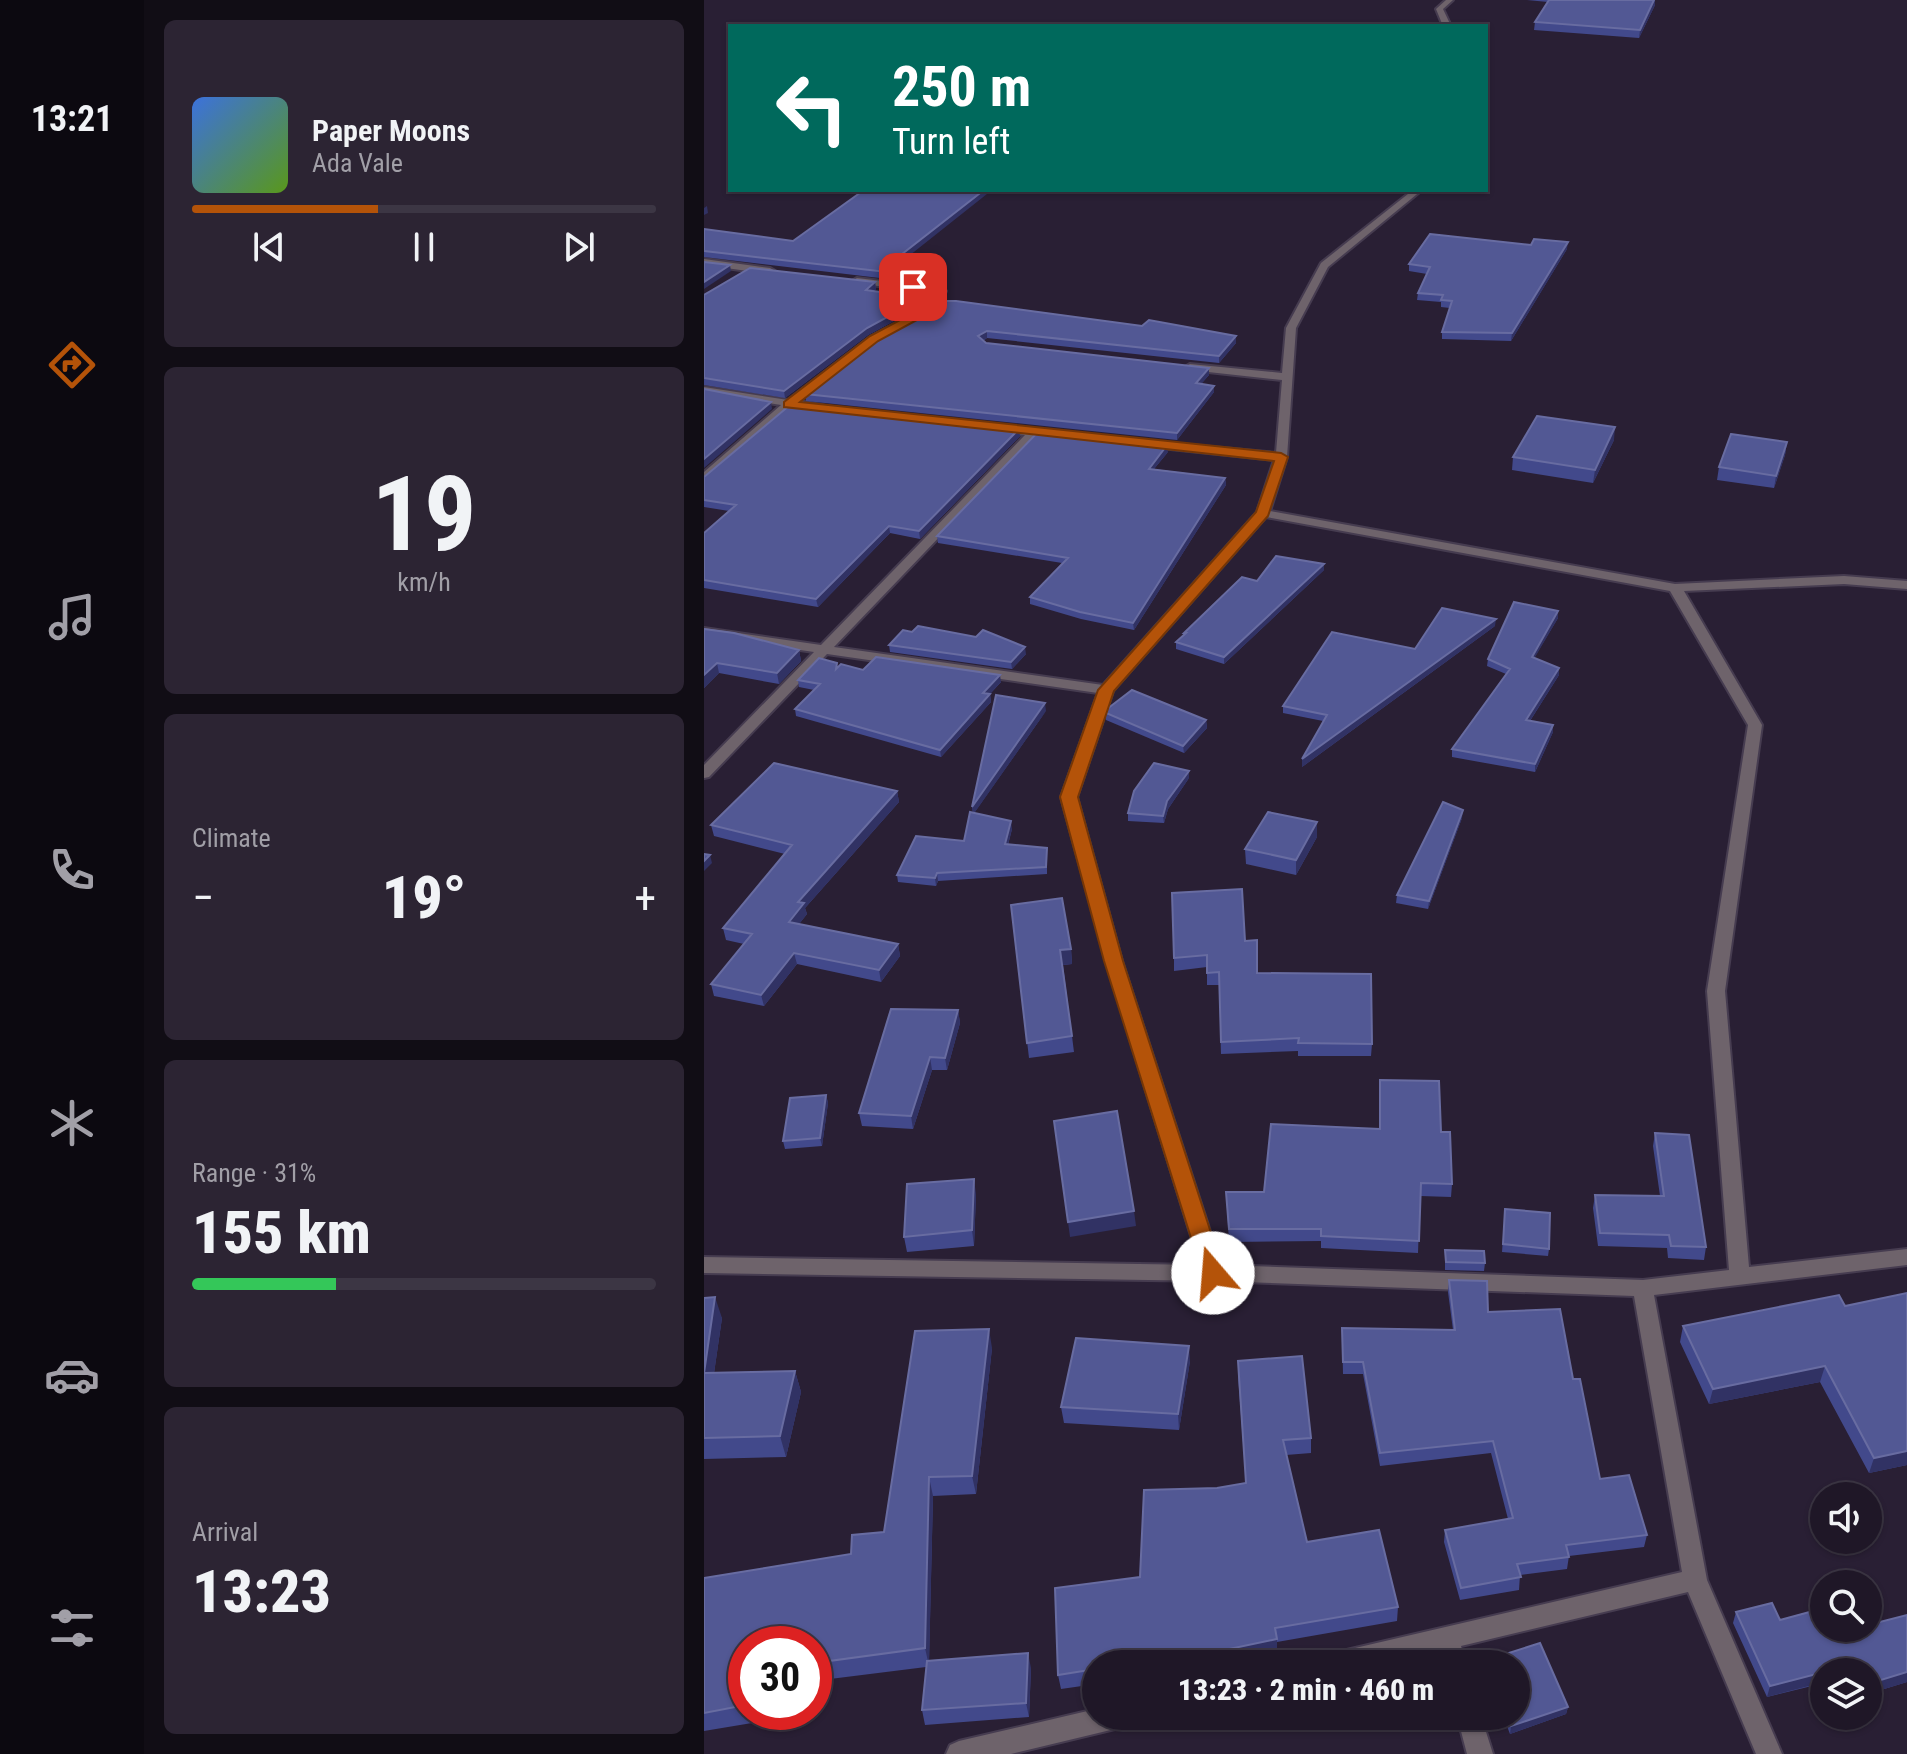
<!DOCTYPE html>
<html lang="en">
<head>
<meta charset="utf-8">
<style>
  body { margin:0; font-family:"Roboto Condensed",sans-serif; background:#2c2433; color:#f1f3f6; height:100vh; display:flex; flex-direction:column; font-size:30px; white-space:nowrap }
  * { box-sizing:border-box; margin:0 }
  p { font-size:26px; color:#a19fa7 }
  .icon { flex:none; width:44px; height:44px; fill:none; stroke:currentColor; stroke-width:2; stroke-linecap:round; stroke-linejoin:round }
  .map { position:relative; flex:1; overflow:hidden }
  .sheet { display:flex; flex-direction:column; gap:20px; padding:20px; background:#110d15; width:560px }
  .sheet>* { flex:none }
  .hud { position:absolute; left:24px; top:24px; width:760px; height:168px; border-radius:0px; box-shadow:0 2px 6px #0004,0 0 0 2px #3c3644; background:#00695c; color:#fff; overflow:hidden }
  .tools { position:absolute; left:1106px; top:1482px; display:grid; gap:16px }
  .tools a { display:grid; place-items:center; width:72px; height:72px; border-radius:50%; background:#1f1727; box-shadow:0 2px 6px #0004,0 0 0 2px #3c3644; font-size:40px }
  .speed { position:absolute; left:24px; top:1626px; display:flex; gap:16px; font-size:40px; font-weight:700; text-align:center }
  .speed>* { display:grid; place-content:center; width:104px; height:104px; border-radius:50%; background:#1f1727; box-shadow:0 2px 6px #0004,0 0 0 2px #3c3644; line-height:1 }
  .speed .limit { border:12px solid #d22; background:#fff; color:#111 }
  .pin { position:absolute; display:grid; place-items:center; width:68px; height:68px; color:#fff; margin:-34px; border-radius:16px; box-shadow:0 4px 12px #0006 }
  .me { position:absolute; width:88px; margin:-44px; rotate:342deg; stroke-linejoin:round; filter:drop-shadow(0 0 6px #0008) }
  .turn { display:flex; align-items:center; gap:28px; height:168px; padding:0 32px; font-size:36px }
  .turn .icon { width:104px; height:104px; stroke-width:2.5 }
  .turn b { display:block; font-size:56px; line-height:68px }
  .big { font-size:60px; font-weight:800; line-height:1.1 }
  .sheet .card { flex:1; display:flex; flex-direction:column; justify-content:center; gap:12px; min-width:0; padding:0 28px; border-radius:12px; background:#2c2433 }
  .sheet .dial { align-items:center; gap:0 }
  .dial b { font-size:104px; line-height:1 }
  .song { display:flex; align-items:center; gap:24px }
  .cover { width:96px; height:96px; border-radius:12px; background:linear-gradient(135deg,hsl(220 70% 55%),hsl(90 70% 35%)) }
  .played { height:8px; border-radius:4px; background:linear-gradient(90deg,#b45309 40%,#3c3644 40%) }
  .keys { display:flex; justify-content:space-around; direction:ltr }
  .heat { display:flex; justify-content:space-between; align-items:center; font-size:44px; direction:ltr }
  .charge { height:12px; border-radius:6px; background:linear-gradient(90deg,#34c759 31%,#3c3644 0) }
  .trip { position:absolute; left:378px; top:1650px; width:448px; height:80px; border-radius:40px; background:#1f1727; box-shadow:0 2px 6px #0004,0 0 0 2px #3c3644; font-weight:800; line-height:80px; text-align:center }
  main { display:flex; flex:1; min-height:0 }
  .tabs { display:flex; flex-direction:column; width:144px; justify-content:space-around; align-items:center; background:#0c0910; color:#a19fa7 }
  .tabs .icon { width:56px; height:56px }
  .tabs .selected { color:#b45309 }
  .tabs b { font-size:36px; color:#f1f3f6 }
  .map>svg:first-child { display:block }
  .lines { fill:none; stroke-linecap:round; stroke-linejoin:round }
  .minor-casing { stroke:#463c50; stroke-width:4 }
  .minor { fill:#6e636b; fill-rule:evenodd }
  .wall { fill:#42498b }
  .shaded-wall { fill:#313264 }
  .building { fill:#525894; stroke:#686ca1; stroke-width:2 }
  .route { fill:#b45309; stroke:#753606; stroke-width:2 }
</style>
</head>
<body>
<main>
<nav class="tabs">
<b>13:21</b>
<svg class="icon selected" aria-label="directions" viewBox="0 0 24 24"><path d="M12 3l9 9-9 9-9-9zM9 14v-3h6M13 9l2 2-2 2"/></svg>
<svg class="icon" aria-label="music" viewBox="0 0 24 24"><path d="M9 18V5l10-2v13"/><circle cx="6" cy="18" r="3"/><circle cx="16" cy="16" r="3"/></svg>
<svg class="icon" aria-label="phone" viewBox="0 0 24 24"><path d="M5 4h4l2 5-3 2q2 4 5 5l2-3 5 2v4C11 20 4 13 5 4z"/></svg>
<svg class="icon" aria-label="climate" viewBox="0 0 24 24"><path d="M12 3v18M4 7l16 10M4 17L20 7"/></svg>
<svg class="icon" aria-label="car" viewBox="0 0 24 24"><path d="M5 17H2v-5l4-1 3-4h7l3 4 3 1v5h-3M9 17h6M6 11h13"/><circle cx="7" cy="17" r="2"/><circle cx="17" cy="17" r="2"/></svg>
<svg class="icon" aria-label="filters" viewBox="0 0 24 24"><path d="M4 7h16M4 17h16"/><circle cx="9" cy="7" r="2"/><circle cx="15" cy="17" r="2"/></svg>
</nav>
<section class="sheet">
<div class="card">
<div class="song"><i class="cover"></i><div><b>Paper Moons</b><p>Ada Vale</p></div></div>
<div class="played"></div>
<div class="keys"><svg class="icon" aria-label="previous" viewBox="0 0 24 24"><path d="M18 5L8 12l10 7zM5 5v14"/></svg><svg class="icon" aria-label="pause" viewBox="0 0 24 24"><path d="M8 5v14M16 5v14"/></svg><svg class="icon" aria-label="next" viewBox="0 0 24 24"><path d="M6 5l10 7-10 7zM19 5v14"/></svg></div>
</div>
<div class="card dial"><b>19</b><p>km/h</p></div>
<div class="card"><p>Climate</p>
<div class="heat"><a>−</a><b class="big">19°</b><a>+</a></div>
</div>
<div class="card"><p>Range · 31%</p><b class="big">155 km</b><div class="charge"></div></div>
<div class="card"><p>Arrival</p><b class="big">13:23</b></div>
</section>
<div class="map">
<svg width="1203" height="1754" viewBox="0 0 1203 1754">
  <rect width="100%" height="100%" fill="#291f34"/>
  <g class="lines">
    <defs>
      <path id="minor" d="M742 0H749L739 9 747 26H739L732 9Z
        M709 190H718L624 267 592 328 583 457 566 511 971 584 1140 576 1203 581V589L1140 584 980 591 1058 725 1021 991 1045 1267 1203 1249V1265L950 1295 1003 1580 1078 1754H1052L984 1592 757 1646 762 1664H738L734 1652 683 1664H622L625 1656 634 1652 978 1572 930 1296 509 1281 0 1273V1257L496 1265 402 961 357 797 394 693 123 654 5 777 0 778V765L110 652 0 636V628L117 645 321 435 291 431V427L351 432 355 433V437L332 436 130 647 399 685 553 512 570 460 438 446 436 444 442 441 572 453 578 380 486 370 481 367 486 364 578 373 582 328 617 263ZM562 517 966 591 1044 725 1003 991 1025 1270 939 1280 517 1265 418 961 373 797 409 691Z
        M0 259 66 268 71 271 66 274 0 265Z
        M153 278 237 288 242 291 235 308 174 341 95 401 133 408V412L88 407 0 482V472L77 405 0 393V387L84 400 166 337 227 304 231 293 150 283 148 281Z
        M392 1709V1716H427L424 1725 415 1728 307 1754H242L246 1745 255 1741Z
        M753 1716H777L789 1754H763Z"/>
    </defs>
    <use href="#minor" class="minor-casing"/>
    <use href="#minor" class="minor"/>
  </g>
  <path class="wall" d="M823 0H951V5L935 38 830 30 831 22 844 2Z
    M0 229 191 267 192 272 184 279 0 257Z
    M863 249 807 341 738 339V332L746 308 737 307V302L713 300 714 293 723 274 705 271V264Z
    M171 282 172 289 170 291 218 298 219 305 164 335 81 398 0 385V295Z
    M237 301 532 343 515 363 283 338 279 341 282 343 505 368V375L497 384 510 392 473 440 102 401 101 394Z
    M315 429 316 436 216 539 186 533 114 607 0 588V533L25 511 0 507V477Z
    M910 440 889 483 808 470 809 457Z
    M1083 442 1081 455 1070 488 1013 480 1015 467Z
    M464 452 450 469 521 478 522 485 430 630 377 619 326 604V597L358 563 234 543 233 536Z
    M620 570 520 664 472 649V642L480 635V633L553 581Z
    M854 611V618L830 658 855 675 826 721 849 725V732L831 772 748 757V749L802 674 783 666 784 659Z
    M791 626 598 767 619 721 579 713V706L711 649Z
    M0 629 95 650 97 661 75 684 15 673 0 688Z
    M185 645 322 654 308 669 186 652Z
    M134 667 159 670 297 682 286 694 287 702 237 757 92 716 91 709 110 690 95 687 94 680Z
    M342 711 270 813 308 829 304 845 343 856V874L234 881 232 886 194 882 193 875 260 841 269 812 268 807Z
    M402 713 502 720 503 728 480 753 402 720Z
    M485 778 464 809 460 823 424 821V813Z
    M193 791 195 802 101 908 103 914 95 924 194 944 196 956 177 982 93 964 60 1006 10 996 7 984 40 944 22 940 19 928 81 854 10 836 7 825Z
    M758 818 724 909 692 903 693 895Z
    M613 837 592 875 542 864 541 849Z
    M307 905 367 949 368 964 359 965 370 1052 325 1058Z
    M541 941 553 973 668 1044 667 1056H594V1051L517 1054 515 985H503V967L470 971V958Z
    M254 1010 256 1023 243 1070H228L209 1129 158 1126 155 1113Z
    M122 1095 124 1103 118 1146 81 1149 79 1141Z
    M737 1132 748 1184 747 1197 716 1196 714 1253 617 1248V1241L525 1242 522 1192H560Z
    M951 1133 1002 1247 1000 1260 964 1258 963 1248 894 1246 889 1208 891 1195 956 1196 949 1146Z
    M272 1194 270 1246 203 1252 200 1237Z
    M801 1209 845 1249 844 1256 798 1252Z
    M741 1250 781 1263 780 1271 741 1270Z
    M745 1280 869 1379 896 1479 943 1535 940 1547 865 1556 863 1569 816 1575 815 1590 756 1600 740 1542 741 1530 804 1519 787 1453 676 1466 659 1374H639L638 1328 749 1330 744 1292Z
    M1135 1295 1203 1465 1165 1473 1116 1382 1005 1404 976 1342 979 1326Z
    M0 1298 18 1318 10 1373 91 1371 97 1392 82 1457 0 1459Z
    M288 1348 272 1494 229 1496 225 1661 327 1668 325 1717 221 1725 218 1710 222 1667 110 1681V1644H42V1712H91V1716L0 1731V1578L147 1554 180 1532Z
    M486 1361 475 1430 360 1423 357 1407Z
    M534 1376 607 1438V1453L582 1455 603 1542 694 1607 693 1621 573 1642V1654L525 1664H392V1684L357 1689 354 1675 436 1577 513 1488 542 1483Z
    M1032 1612 1076 1620 1164 1628 1203 1615V1682L1164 1694V1672H1120V1683L1063 1697 1029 1623Z
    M836 1643 864 1707 862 1714 806 1734 799 1716H812V1664H780V1661Z"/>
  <path class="shaded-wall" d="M950 0H951V5L935 38 936 30Z
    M280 190H288L191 267 192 272 184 279 183 272 184 265Z
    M3 206 4 213 0 215V208Z
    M864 242 863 249 807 341 808 333Z
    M26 265 27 271 0 289V282Z
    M171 282 172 289 163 296 162 290Z
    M218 298 219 305 164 335 81 398 80 391 163 328Z
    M283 331V338L275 343 274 336Z
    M532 336V343L515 363V356Z
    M505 368V375L492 390V383Z
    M510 386V392L473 440V433Z
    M67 402 68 409 0 468V459Z
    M911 427 910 440 889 483 891 470Z
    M315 429 316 436 216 539 215 531Z
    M1083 442 1081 455 1070 488 1072 476Z
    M463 445 464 452 445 475V469Z
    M521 478 522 485 430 630 429 623Z
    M185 526 186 533 114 607 112 599Z
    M620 564V570L520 664V657Z
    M854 611V618L827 664 828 657Z
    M792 619 791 626 598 767V759Z
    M321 647 322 654 308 669 307 662Z
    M95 650 97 661 75 684 73 673Z
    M13 663 15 673 0 688V675Z
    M855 668V675L822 727V720Z
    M296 675 297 682 280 700 279 693Z
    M286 694 287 702 237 757 236 750Z
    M341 703 342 711 269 815 268 807Z
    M502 720 503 728 480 753 479 746Z
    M849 725V732L831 772V764Z
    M485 771V778L464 809 460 823 459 816 463 801Z
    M193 791 195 802 101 908 103 914 88 933 85 922 94 902Z
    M759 810 758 818 724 909 725 901Z
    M307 821 308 829 302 852 301 844Z
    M613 822V837L592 875V860Z
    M6 855 8 863 0 871V861Z
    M233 873 234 881 232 886 231 878Z
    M194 944 196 956 177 982 175 970Z
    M367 949 368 964 358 965 356 950Z
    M90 953 93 964 60 1006 57 995Z
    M254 1010 256 1023 243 1070 241 1058Z
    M226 1057 228 1070 209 1129 207 1116Z
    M122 1095 124 1103 118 1146 116 1138Z
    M270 1179 272 1194 270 1246 268 1230Z
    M430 1211 432 1226 366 1237 364 1222Z
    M11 1297 18 1318 7 1394 0 1373Z
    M285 1329 288 1348 272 1494 268 1476Z
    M485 1346 486 1361 475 1430 474 1414Z
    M1121 1366 1116 1382 1005 1404 1009 1389Z
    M91 1371 97 1392 82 1457 76 1436Z
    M1203 1451V1465L1165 1473 1170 1458Z
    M225 1477 229 1496 225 1666 221 1648Z
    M573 1639V1654L525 1664H511V1652Z
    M324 1653 327 1668 325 1717 322 1703Z
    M1124 1671 1120 1672V1682L1063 1697 1066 1686Z
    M1203 1672V1682L1164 1694V1684Z
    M864 1707 862 1714 806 1734 807 1726Z"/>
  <path class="building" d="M845 0H950L936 30 831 22Z
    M160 190H280L184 265 191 266 183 272 0 251V229L89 241Z
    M726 234 827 245 830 239 864 242 808 333 738 332 748 301 737 300 739 295 714 293 726 267 705 264Z
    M0 262 26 265 0 282Z
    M46 268 171 282 162 290 218 298 163 328 80 391 0 378V295Z
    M237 301H252L438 326 445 320 532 336 515 356 283 331 274 336 282 343 505 368 492 383 510 386 473 433 101 394 175 337Z
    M0 389 67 402 0 459Z
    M86 405 315 429 215 531 185 526 112 599 0 580V533L32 505 0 500V477Z
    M833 416 911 427 891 470 809 457Z
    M334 432 463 445 445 469 521 478 429 623 376 612 326 597 364 558 233 536Z
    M1027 434 1083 442 1072 476 1015 467Z
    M572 556 620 564 520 657 472 642 482 633H480L538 577 553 581Z
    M810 602 854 611 828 657 855 668 822 720 849 725 831 764 748 749 806 669 784 659Z
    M738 608 792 619 598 759 623 715 579 706 628 632 711 649Z
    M214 626 272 637 279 630 321 647 307 662 185 645 199 630 208 632Z
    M0 629 30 633 95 650 73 673 13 663 0 675Z
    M172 657 296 675 279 693 286 694 236 750 91 709 116 684 94 680 115 658 133 663 132 669 137 664 159 670Z
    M428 690 502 720 479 746 402 713 403 709Z
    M292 695 341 703 268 807Z
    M70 763 193 791 94 902 100 903 85 922 194 944 175 970 90 953 57 995 7 984 48 934 19 928 88 845 7 825Z
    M450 763 485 771 463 801 459 816 424 813 430 791Z
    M739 802 759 810 725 901 693 895Z
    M266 812 307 821 301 844 343 848 342 867 233 873 231 878 193 875 212 836 260 841Z
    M564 812 613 822 592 860 541 849Z
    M0 854 6 855 0 861Z
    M538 889 541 941 553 940V973L667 974 668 1044 594 1043 595 1038 517 1042 515 972 503 973V955L470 958 468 893Z
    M358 898 367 949 356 950 368 1036 323 1043 307 905Z
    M187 1009 254 1010 241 1058 226 1057 207 1116 155 1113Z
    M676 1080 735 1081 737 1132H746L748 1184 717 1183 715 1241 617 1236V1229H525L522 1192H560L567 1124 676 1129Z
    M122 1095 116 1138 79 1141 86 1098Z
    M413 1111 430 1211 364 1222 350 1121Z
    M951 1133 985 1135 1002 1247 967 1246 965 1235 896 1233 891 1195 960 1196Z
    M270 1179 268 1230 200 1237 203 1184Z
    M801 1209 846 1213 845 1249 799 1244Z
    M741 1250 780 1251 781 1263 742 1262Z
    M745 1280 783 1281 784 1312 856 1309 869 1379H876L896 1479 925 1475 943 1535 862 1545 865 1557 813 1564 817 1577 757 1588 741 1530 809 1518 789 1441 676 1453 659 1362H639L638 1328 751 1330Z
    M1203 1293V1451L1170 1458 1121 1366 1009 1389 979 1326 1135 1295 1141 1306Z
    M11 1297 0 1373 91 1371 76 1436 0 1438V1298Z
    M285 1329 268 1476 225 1477 221 1648 110 1663V1644H42V1705L0 1713V1578L147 1554 148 1535 180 1532 211 1331Z
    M372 1338 485 1346 474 1414 357 1407Z
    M598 1356 607 1438 579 1440 603 1542 675 1530 694 1607 571 1628 573 1639 511 1652 429 1664H392V1669L354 1675 351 1588 436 1577 440 1490 513 1488 542 1483 534 1361Z
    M1068 1603 1076 1620 1120 1608V1628H1164V1625L1203 1615V1672L1164 1684V1672H1124V1671L1066 1686 1032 1612Z
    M836 1643 864 1707 807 1726 803 1716H812V1664H781L780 1661Z
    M324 1653 322 1703 218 1710 223 1661Z"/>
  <path class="route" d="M209 284 241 288 235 308 174 341 96 402 577 453 584 457 564 516 410 691 374 797 419 961 520 1273 517 1280 509 1282 501 1280 498 1273 400 961 356 797 394 690 552 512 570 461 80 407V402L166 336 226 304 230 293 205 290 204 287Z"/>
</svg>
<div class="tools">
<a><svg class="icon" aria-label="sound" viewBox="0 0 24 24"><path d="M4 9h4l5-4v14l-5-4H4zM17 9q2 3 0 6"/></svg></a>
<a><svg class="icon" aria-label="search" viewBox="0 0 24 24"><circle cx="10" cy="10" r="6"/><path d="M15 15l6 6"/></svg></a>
<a><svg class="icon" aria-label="layers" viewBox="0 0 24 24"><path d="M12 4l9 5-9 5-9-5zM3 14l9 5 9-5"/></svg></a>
</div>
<div class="speed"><div class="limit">30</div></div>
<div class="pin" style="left:209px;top:287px;background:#d93025"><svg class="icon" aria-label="arrive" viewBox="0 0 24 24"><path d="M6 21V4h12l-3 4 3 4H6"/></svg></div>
<svg class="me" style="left:509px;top:1273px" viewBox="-20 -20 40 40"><circle r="19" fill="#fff"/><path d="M0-13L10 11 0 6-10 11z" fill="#b45309"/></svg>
<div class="trip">13:23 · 2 min · 460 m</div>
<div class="hud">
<div class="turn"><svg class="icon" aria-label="left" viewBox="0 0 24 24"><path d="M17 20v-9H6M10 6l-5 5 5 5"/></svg><div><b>250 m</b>Turn left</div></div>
</div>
</div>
</main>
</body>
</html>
